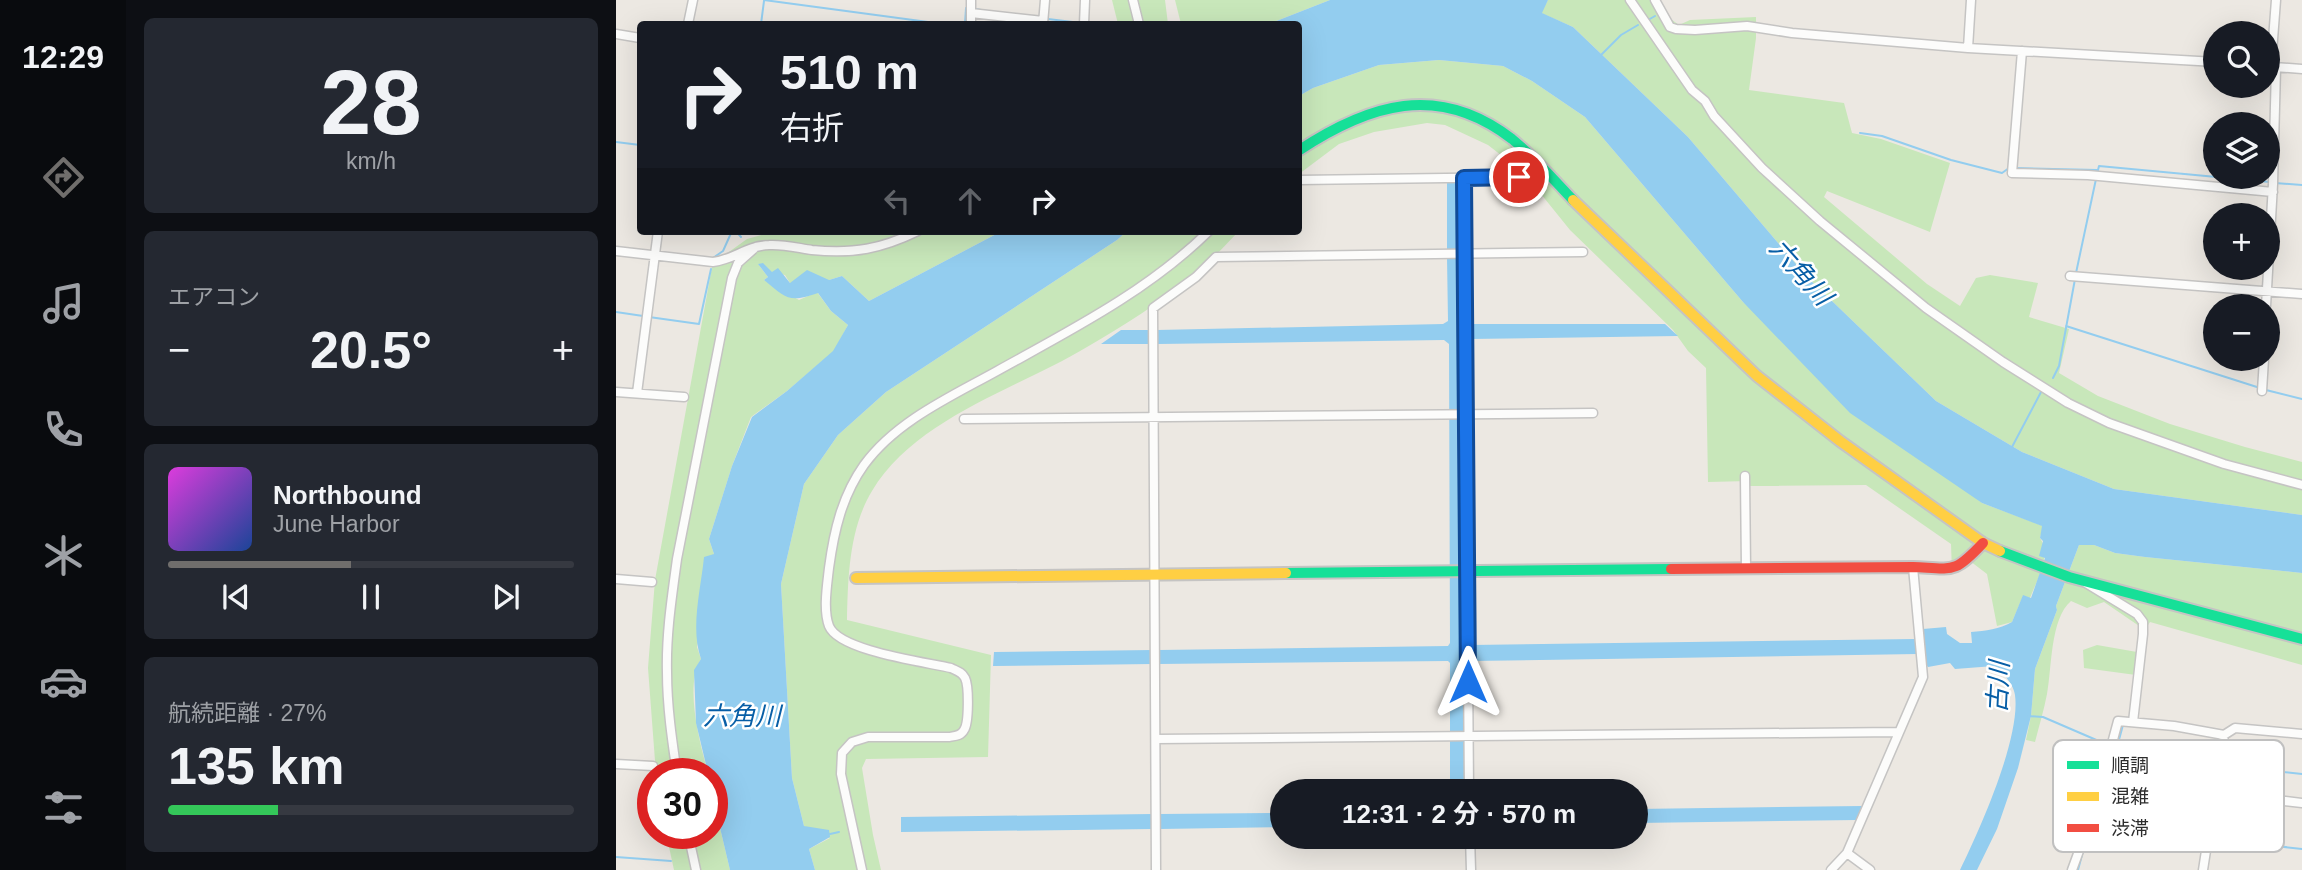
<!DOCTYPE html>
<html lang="ja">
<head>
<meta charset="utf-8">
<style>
  body { margin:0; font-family:Helvetica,"Noto Sans JP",sans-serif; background:#242831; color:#f1f3f6; height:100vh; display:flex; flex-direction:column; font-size:26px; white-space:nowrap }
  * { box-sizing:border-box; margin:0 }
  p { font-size:23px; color:#9ea1a6 }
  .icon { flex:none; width:38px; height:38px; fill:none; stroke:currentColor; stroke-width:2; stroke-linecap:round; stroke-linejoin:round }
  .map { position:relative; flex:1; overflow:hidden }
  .side { display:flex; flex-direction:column; gap:18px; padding:18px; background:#0d0f14; width:490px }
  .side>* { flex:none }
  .hud { position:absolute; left:21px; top:21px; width:665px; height:214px; border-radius:7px; box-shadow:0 7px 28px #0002; background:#171b24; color:#f1f3f6; overflow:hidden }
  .buttons { position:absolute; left:1587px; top:21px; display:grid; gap:14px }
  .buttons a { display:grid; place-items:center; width:77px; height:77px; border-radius:50%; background:#171b24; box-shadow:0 7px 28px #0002; font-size:35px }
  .speed { position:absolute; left:21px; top:758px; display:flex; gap:14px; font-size:35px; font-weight:700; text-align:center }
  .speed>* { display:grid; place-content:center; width:91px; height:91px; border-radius:50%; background:#171b24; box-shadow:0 7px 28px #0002; line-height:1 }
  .speed .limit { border:10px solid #d22; background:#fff; color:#111 }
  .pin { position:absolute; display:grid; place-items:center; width:60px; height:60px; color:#fff; margin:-30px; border:4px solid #fff; border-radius:50%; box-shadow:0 2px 7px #0007 }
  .me { position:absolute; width:77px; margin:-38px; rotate:0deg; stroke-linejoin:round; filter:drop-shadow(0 0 5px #0008) }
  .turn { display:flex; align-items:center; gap:24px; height:147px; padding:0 28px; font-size:32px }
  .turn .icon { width:91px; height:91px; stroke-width:2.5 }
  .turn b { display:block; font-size:49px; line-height:60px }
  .lanes { display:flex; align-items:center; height:66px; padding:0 28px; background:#0003; justify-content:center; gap:35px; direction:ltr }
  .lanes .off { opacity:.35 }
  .big { font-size:52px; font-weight:700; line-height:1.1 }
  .side .tile { flex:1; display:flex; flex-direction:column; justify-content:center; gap:10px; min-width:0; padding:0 24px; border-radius:10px; background:#242831 }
  .side .dial { align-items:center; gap:0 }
  .dial b { font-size:91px; line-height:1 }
  .song { display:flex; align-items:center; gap:21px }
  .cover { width:84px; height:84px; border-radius:10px; background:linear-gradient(135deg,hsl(300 70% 55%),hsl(220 70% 35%)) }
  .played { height:7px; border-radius:4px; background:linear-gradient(90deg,#706e6c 45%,#363941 45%) }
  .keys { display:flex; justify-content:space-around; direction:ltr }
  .heat { display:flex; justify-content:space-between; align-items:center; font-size:38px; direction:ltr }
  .charge { height:10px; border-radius:5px; background:linear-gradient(90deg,#34c759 27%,#363941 0) }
  .trip { position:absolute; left:654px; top:779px; width:378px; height:70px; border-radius:35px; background:#171b24; box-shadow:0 7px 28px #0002; font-weight:700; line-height:70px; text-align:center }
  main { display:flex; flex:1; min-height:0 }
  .tab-bar { display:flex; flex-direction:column; width:126px; justify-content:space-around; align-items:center; background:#090b0e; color:#9ea1a6 }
  .tab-bar .icon { width:49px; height:49px }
  .tab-bar .on { color:#706e6c }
  .tab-bar b { font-size:32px; color:#f1f3f6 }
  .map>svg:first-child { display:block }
  .green { fill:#c8e7ba }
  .water { fill:#93cdef }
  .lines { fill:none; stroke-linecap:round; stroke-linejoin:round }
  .stream { stroke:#93cdef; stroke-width:2 }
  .street-casing { stroke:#c5c4c3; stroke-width:11 }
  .fast-casing { stroke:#c5c4c3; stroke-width:14 }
  .slow-casing { stroke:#c5c4c3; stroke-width:14 }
  .jam-casing { stroke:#c5c4c3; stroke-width:14 }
  .street { stroke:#fcfcfb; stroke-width:8 }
  .fast { stroke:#16e098; stroke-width:10 }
  .slow { stroke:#ffcf43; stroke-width:10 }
  .jam { stroke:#f24e42; stroke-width:10 }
  .route-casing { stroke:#114b97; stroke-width:18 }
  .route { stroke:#1a73e8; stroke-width:12 }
  .labels { text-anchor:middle; stroke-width:5; stroke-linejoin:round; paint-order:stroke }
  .water-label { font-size:26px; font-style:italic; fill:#075ea6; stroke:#fff }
  .key { fill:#fff; stroke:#c0c0c0; stroke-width:2 }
  .key-label { font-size:19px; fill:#2d2d2d }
</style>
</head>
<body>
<main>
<nav class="tab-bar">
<b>12:29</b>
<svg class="icon on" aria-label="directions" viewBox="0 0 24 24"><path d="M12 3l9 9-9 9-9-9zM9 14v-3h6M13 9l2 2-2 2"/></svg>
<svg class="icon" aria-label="music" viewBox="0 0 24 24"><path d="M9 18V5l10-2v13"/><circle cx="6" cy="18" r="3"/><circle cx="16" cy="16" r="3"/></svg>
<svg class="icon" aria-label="phone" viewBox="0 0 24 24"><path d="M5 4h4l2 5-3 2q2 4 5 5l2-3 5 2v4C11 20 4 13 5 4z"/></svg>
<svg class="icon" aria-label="climate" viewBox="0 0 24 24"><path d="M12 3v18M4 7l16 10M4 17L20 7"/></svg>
<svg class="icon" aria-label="car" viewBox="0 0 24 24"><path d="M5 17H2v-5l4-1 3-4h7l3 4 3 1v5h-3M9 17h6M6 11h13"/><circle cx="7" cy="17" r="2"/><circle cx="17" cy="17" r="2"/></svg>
<svg class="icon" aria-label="filters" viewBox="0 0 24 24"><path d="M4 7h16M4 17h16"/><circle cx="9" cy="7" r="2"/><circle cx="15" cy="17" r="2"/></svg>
</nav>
<section class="side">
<div class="tile dial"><b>28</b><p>km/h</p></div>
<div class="tile"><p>エアコン</p>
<div class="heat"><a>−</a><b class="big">20.5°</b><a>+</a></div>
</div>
<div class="tile">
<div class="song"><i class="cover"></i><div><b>Northbound</b><p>June Harbor</p></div></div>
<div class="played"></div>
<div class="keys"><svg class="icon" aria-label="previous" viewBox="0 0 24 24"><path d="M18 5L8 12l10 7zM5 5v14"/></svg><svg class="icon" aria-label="pause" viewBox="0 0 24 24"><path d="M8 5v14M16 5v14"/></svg><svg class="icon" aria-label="next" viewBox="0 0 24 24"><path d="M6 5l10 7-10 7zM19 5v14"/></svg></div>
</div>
<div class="tile"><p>航続距離 · 27%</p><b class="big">135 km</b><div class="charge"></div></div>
</section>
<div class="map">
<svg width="1686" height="870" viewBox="0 0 1686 870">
  <rect width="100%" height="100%" fill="#ece8e2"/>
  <path class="green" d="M496 0H549L552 24H502Z
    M559 0H714L653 24H565Z
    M932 0H1042L1052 17 1063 25 1074 20 1140 17V38L1133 90 1228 103 1236 133 1265 139 1334 163 1314 232 1211 191 1208 197 1311 284 1344 306 1360 278 1374 275 1422 283 1413 317 1453 329 1443 373 1482 396 1554 424 1629 447 1686 462V515L1498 489 1406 452 1320 401 1191 277 1072 137 957 27 925 13Z
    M823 60 887 66 916 81 969 117 1127 302 1366 503 1427 526 1424 538C1436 556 1421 580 1414 598L1407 596 1396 622 1381 626 1371 574 1354 561 1336 572 1335 544 1250 485 1133 486V481L1092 482 1090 368 1072 351 1057 330 954 230 908 173 872 145 829 125 811 123 758 132 723 144 683 174V96L697 88 763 65Z
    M159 231 237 234 248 231H386L253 301 226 276 213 280 174 283 169 275 156 273 142 264 152 277 148 280 183 300 201 292 215 311 232 325 218 351 171 391 135 417 116 466 93 539 98 554 81 647 85 659C68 686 84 743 92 773L40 774 32 668 39 580 96 267 99 262 131 239Z
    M511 231H623C608 246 594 263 577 276 545 302 507 326 471 347 401 389 300 418 256 491 233 529 232 577 231 620L375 655 372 757 250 759 246 768 257 835 265 870H199L193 849 214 838 188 826 176 778 165 584 188 484 222 435 270 392 501 240Z
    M1463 545H1478L1499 553 1529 557 1686 573V665L1534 622 1529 630 1488 602 1471 608 1455 601C1434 619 1436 668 1431 694 1428 710 1423 726 1419 742L1410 740 1415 716 1419 669 1441 610 1440 606Z
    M1481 645 1521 652 1520 675 1468 668 1467 650Z
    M96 794 114 870H58L50 833H96Z"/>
  <path class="water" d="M714 0H932L926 13 957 27 1072 137 1191 277 1320 401 1406 452 1498 489 1686 515V573L1529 557 1499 553 1478 545H1463L1440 606 1441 610 1419 669 1415 716 1402 768 1381 829 1361 870H1344C1363 831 1405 738 1399 695 1398 688 1394 682 1389 676 1386 671 1384 668 1378 666L1339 669 1334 663 1312 667 1310 665 1307 629 1330 627 1331 634 1344 643H1356L1355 632C1370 631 1383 629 1396 622L1407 595 1415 598 1429 558 1423 556 1427 541 1424 538 1426 526 1366 503 1234 413 1127 302 969 117 916 81 887 66 823 60 763 65 697 88 683 96 682 24H653Z
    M831 182H844L845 250H840L845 256 853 324H1049L1062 336 853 339 846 417 847 575 855 645 1300 639 1301 654 855 661 849 740V791H834V663L832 661 543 664 542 658 536 664 377 666 378 652 536 650 543 655V650L832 646 834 643 833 344 828 340 542 344 541 338 534 344H485L505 330H534L541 335V330L827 324 832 321 831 257 836 250H831Z
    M386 231H511L501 240 270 392 222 435 188 484 165 584 176 778 188 826 213 830 214 837 193 849 199 870H114L96 794V774L92 773 80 723 78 670 85 659C74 628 85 589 88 557L98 554 93 539 116 466 136 417 171 391 217 351 232 325 215 311 202 293C173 303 171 299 148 280L152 277 142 264 147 263 156 272 162 268 174 283 191 270 213 280 226 276 253 301Z
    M1246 806 1241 820 1020 823V809Z
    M667 813V827L544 829 543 823 536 829 285 832V817L536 814 543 820 544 814Z"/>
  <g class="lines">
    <path class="stream" d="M148 0 327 24
      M359 9 371 11
      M432 19 465 23
      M1032 20 1039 16
      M470 23 480 24
      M145 24 148 1
      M349 24 350 8
      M985 55 1005 35 1022 25
      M1244 133 1266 136 1335 160 1386 173 1393 168
      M0 142 24 145
      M1399 168 1481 170
      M1481 174 1483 166 1654 182
      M1659 183 1686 185
      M120 231 125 237
      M97 258 107 251 116 231
      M1460 273 1480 179
      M0 312 27 316
      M33 317 83 324 95 269
      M1450 326 1644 388
      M1437 378 1443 366 1459 279
      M1650 390 1686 399
      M1396 447 1425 392
      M1412 716 1427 717 1492 745
      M1501 747 1507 725
      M1498 763 1579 779
      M1618 767 1686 774
      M1476 826 1484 806 1501 748 1497 747
      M214 834 223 832
      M1600 839 1686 849
      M0 857 55 861
      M1462 870 1467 851"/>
    <defs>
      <path id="street" d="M517 0 523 24
        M1014 0 1076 90 1089 101 1098 116 1146 168 1204 221 1310 308 1387 362 1452 403 1493 423 1608 464 1686 485
        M1039 0 1054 27 1060 29 1079 30 1131 26 1176 33 1352 48 1600 62
        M355 13 427 21
        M72 24 77 0
        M355 24V0
        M427 24 429 0
        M468 24 469 0
        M0 34 24 38
        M1352 48 1355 0
        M1406 51 1396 173 1472 175 1657 192
        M1655 66 1660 0
        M1658 67 1686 69
        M848 178 853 791
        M683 180 903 177
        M0 251 97 262C120 259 129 246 153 245 167 244 182 248 196 250 238 254 265 249 302 231
        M1454 276 1686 294
        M1650 306 1657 184 1660 67
        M1646 391 1648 359
        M0 392 68 397
        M21 393 42 231
        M348 419 977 413
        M1129 476 1130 568
        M0 579 36 582
        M1470 583 1521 614 1527 622V634L1517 722
        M540 739 1282 732
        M0 764 37 766
        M61 774C56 740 51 706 51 672 50 634 56 596 61 559L116 278 122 263 140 247
        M1600 793 1686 803
        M1470 829 1591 840
        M72 833 80 870
        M854 836 855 870
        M1231 853 1254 870
        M246 870 225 774 226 753 236 742 252 737H333C339 736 345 736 348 730 353 723 353 686 349 678 346 672 341 671 335 668 309 662 223 651 213 626 207 610 211 586 213 568 218 531 226 496 248 465 280 421 336 396 381 371 455 330 532 291 593 231
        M540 870 537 308 580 277 600 257 967 252
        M1215 870 1231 853 1307 677 1297 567
        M1456 870 1479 807 1502 721 1558 726 1608 735 1619 728 1686 734
        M1587 870 1608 735"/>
      <path id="fast" d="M682 151C753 104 822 82 896 139 918 157 937 179 957 200
        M1384 551 1453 577 1686 639
        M670 573 1055 569"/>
      <path id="slow" d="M957 200 1141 376 1224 441 1367 543 1384 551
        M240 578 670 573"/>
      <path id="jam" d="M1055 569 1297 567C1338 569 1338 574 1367 543"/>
    </defs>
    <use href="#street" class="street-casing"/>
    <use href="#fast" class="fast-casing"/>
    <use href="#slow" class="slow-casing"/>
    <use href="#jam" class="jam-casing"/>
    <use href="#street" class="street"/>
    <use href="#fast" class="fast"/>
    <use href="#slow" class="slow"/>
    <use href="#jam" class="jam"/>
  </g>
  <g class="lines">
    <defs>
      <path id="route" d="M852 682 848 178 903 177"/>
    </defs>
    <use href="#route" class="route-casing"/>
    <use href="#route" class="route"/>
  </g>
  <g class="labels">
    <g class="water-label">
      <text transform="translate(1185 272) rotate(48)" y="9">六角川</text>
      <text transform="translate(1382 687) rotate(-87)" y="9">古川</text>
      <text x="126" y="725">六角川</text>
    </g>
  </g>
  <rect x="1437" y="740" width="231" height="112" rx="10" class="key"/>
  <rect x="1451" y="761" width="32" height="8" fill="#16e098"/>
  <rect x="1451" y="792" width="32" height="9" fill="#ffcf43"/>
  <rect x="1451" y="824" width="32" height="8" fill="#f24e42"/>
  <g class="key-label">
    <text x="1495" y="772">順調</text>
    <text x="1495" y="803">混雑</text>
    <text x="1495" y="835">渋滞</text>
  </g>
</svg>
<div class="buttons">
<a><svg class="icon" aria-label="search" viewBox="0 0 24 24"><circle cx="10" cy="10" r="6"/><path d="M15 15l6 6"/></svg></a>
<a><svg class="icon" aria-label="layers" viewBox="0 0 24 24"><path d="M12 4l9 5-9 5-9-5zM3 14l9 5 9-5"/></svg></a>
<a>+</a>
<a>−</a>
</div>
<div class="speed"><div class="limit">30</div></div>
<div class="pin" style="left:903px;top:177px;background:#d93025"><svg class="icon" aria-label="arrive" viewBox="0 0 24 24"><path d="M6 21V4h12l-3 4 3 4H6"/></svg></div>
<svg class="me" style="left:852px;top:682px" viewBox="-20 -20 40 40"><path d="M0-17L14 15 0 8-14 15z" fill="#1a73e8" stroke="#fff" stroke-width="4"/></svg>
<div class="trip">12:31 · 2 分 · 570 m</div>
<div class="hud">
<div class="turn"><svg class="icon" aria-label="right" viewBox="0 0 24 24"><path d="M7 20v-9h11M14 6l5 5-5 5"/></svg><div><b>510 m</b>右折</div></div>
<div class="lanes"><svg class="icon off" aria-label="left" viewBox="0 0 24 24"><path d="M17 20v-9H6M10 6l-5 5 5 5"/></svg><svg class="icon off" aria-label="ahead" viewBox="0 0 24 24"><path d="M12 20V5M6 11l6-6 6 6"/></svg><svg class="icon" aria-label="right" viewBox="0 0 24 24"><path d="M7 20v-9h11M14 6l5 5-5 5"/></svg></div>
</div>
</div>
</main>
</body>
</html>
